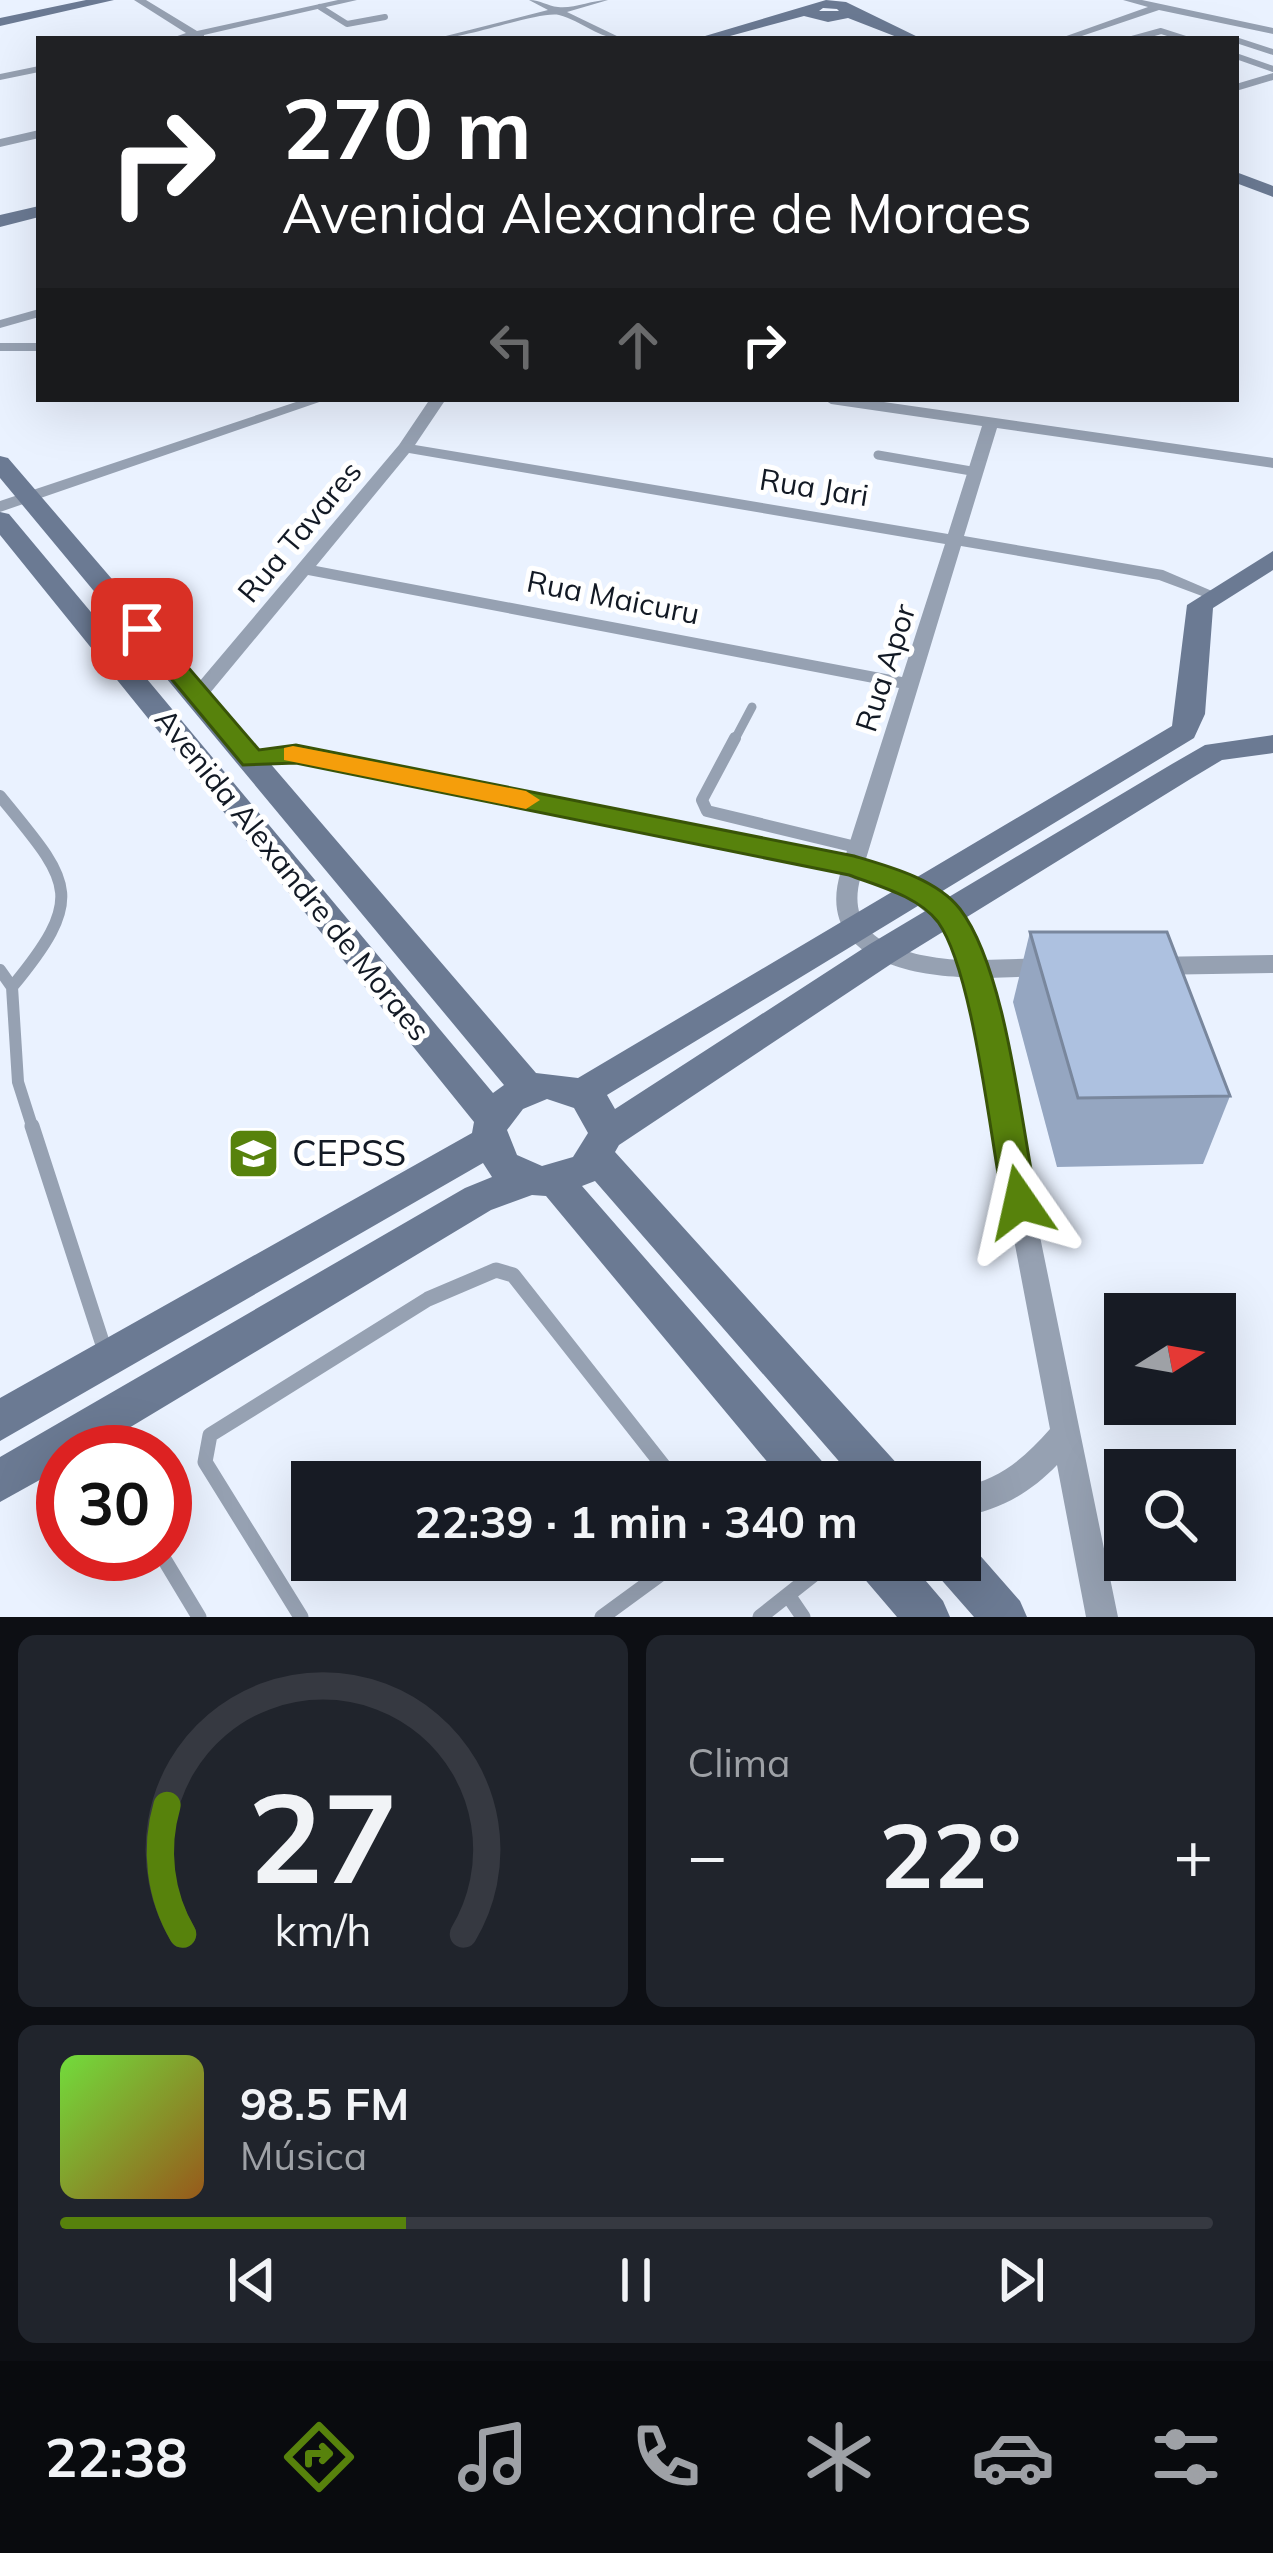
<!DOCTYPE html>
<html lang="pt">
<head>
<meta charset="utf-8">
<style>
  body { margin:0; font-family:Mulish,sans-serif; background:#20242c; color:#f1f3f6; height:100vh; display:flex; flex-direction:column; font-size:45px; white-space:nowrap }
  * { box-sizing:border-box; margin:0 }
  p { font-size:39px; color:#9ea1a6 }
  .icon { flex:none; width:66px; height:66px; fill:none; stroke:currentColor; stroke-width:2; stroke-linecap:round; stroke-linejoin:round }
  .map { position:relative; height:1617px; overflow:hidden }
  .panel { display:flex; flex-direction:column; gap:18px; padding:18px; background:#0d0f14; flex:1 }
  .panel>* { flex:none }
  .banner { position:absolute; left:36px; top:36px; width:1203px; height:366px; border-radius:0px; box-shadow:0 12px 48px #0002; background:#202124; color:#fff; overflow:hidden }
  .needle { width:78px; rotate:79deg }
  .buttons { position:absolute; left:1104px; top:1293px; display:grid; gap:24px }
  .buttons a { display:grid; place-items:center; width:132px; height:132px; border-radius:0px; background:#171b24; box-shadow:0 12px 48px #0002; font-size:60px }
  .speed { position:absolute; left:36px; top:1425px; display:flex; gap:24px; font-size:60px; font-weight:700; text-align:center }
  .speed>* { display:grid; place-content:center; width:156px; height:156px; border-radius:50%; background:#171b24; box-shadow:0 12px 48px #0002; line-height:1 }
  .speed .limit { border:18px solid #d22; background:#fff; color:#111 }
  .pin { position:absolute; display:grid; place-items:center; width:102px; height:102px; color:#fff; margin:-51px; border-radius:24px; box-shadow:0 6px 18px #0006 }
  .me { position:absolute; width:132px; margin:-66px; rotate:349deg; stroke-linejoin:round; filter:drop-shadow(0 0 9px #0008) }
  .turn { display:flex; align-items:center; gap:42px; height:252px; padding:0 48px; font-size:54px }
  .turn .icon { width:156px; height:156px; stroke-width:2.5 }
  .turn b { display:block; font-size:84px; line-height:102px }
  .lanes { display:flex; align-items:center; height:114px; padding:0 48px; background:#0003; justify-content:center; gap:60px; direction:ltr }
  .lanes .off { opacity:.35 }
  .big { font-size:90px; font-weight:700; line-height:1.1 }
  .panel .widget { flex:1; display:flex; flex-direction:column; justify-content:center; gap:18px; min-width:0; padding:0 42px; border-radius:18px; background:#20242c }
  .panel .dial { align-items:center; gap:0 }
  .dial svg { height:312px; overflow:visible; fill:none; stroke:#363941; stroke-width:7; stroke-linecap:round; text-anchor:middle }
  .dial text { fill:#f1f3f6; stroke:none }
  .song { display:flex; align-items:center; gap:36px }
  .cover { width:144px; height:144px; border-radius:18px; background:linear-gradient(135deg,hsl(100 70% 55%),hsl(30 70% 35%)) }
  .played { height:12px; border-radius:6px; background:linear-gradient(90deg,#57820c 30%,#363941 30%) }
  .keys { display:flex; justify-content:space-around; direction:ltr }
  .heat { display:flex; justify-content:space-between; align-items:center; font-size:66px; direction:ltr }
  .panel .tiles { flex:1; display:grid; gap:18px; grid-template-columns:1fr 1fr }
  .widget:last-child { grid-column:span 2 }
  .trip { position:absolute; left:291px; top:1461px; width:690px; height:120px; border-radius:0px; background:#171b24; box-shadow:0 12px 48px #0002; font-weight:700; line-height:120px; text-align:center }
  .tabs { display:flex; height:192px; justify-content:space-around; align-items:center; background:#090b0e; color:#9ea1a6 }
  .tabs .icon { width:84px; height:84px }
  .tabs .selected { color:#57820c }
  .tabs b { font-size:54px; color:#f1f3f6 }
  .map>svg:first-child { display:block }
  .lines { fill:none; stroke-linecap:round; stroke-linejoin:round }
  .lane-far3 { stroke:#96a1b2; stroke-width:6 }
  .lane-far2 { stroke:#96a1b2; stroke-width:9 }
  .lane-far1 { stroke:#96a1b2; stroke-width:12 }
  .lane { stroke:#96a1b2; stroke-width:15 }
  .street { fill:#96a1b2; fill-rule:evenodd }
  .secondary { fill:#6b7a93; fill-rule:evenodd }
  .wall { fill:#95a6c1 }
  .building { fill:#adc1e0; stroke:#79879d; stroke-width:3 }
  .route { fill:#57820c; stroke:#395408; stroke-width:3 }
  .slow { fill:#f59e0b }
  .labels { text-anchor:middle; stroke-width:10; stroke-linejoin:round; paint-order:stroke }
  .street-label { font-size:30px; fill:#121924; stroke:#fff }
  .near-poi-label { font-size:36px; fill:#121924; stroke:#fff; text-anchor:start }
</style>
</head>
<body>
<div class="map">
<svg width="1273" height="1617" viewBox="0 0 1273 1617">
  <rect width="100%" height="100%" fill="#eaf2ff"/>
  <g class="lines">
    <path class="lane-far3" d="M320 7 347 24 385 17
      M1132 39 1161 31 1186 39
      M1236 56 1273 69"/>
    <path class="lane-far2" d="M878 455 977 472
      M734 741 752 707"/>
    <path class="lane-far1" d="M735 738 702 800 707 811 860 848
      M0 796C70 882 88 895 12 987L18 1082 33 1129
      M0 970 12 987"/>
    <path class="lane" d="M32 1126 105 1351
      M161 1554 199 1617
      M788 1595 803 1617
      M301 1617 205 1462 210 1435 428 1299 496 1270 513 1275 676 1482
      M602 1617 680 1560
      M760 1617 832 1560"/>
    <path class="street" d="M134 0H146L197 31 338 0H357L204 35V39H169L186 33Z
      M529 0C541 0 547 6 558 7 573 9 592 0 608 0L567 12 623 39C599 39 582 21 559 15 538 11 466 39 434 39L548 10Z
      M1123 0H1142L1273 28V34L1159 10 1073 39H1058L1148 7Z
      M1236 37 1273 49V55L1236 43V39H1231Z
      M39 66V72L0 80V74Z
      M1273 73V80L1236 91V84Z
      M39 130V138L0 147V139Z
      M39 309V317L0 328V320Z
      M0 343H39V351H0Z
      M305 399H328L0 512V501Z
      M430 399H446L415 445 948 534 982 426 831 404 823 399H863L1273 458V468L997 428 964 536 1163 570 1219 594 1210 599 1159 580 961 546 865 862C925 881 956 902 982 960L1048 958 1056 961 1060 967 1056 973 1048 976 987 978 1118 1617H1086L1057 1465C1029 1494 999 1510 960 1517V1487C1000 1480 1024 1458 1050 1429L964 977C901 975 815 953 841 871L296 761 252 766 242 759 252 752 296 747 845 857 899 688 308 575 205 699 198 701 188 695 399 445ZM409 453 945 544 902 677 316 566ZM861 876C907 892 939 915 958 960 909 956 841 943 861 876Z
      M1273 955V973L1151 975 1143 972 1139 966 1143 960 1151 957Z"/>
    <path class="secondary" d="M86 0H114L0 26V18Z
      M826 0 846 2 922 39H902L848 18 828 22 804 16 719 39H695ZM823 8 837 9 839 11H819Z
      M1236 172 1273 186V197L1236 183Z
      M39 206V217L0 227V215Z
      M0 456 8 458 536 1073 578 1078 1172 726 1187 605 1273 551V570L1213 608 1205 714 1194 738 607 1095 615 1109 870 944 1172 764 1205 745 1273 735V753L1222 760 1192 778 894 962 619 1145 615 1152 900 1467 907 1482H857L595 1181 582 1186 827 1467 834 1482H784L546 1196 532 1195 491 1210 89 1452H63V1467L0 1502V1457L465 1188 492 1177 483 1163 0 1441V1398L472 1133 474 1122 0 535V512L9 514 493 1093 504 1085 0 478ZM547 1099 574 1108 588 1133 573 1157 542 1166 517 1155 507 1130 523 1109Z
      M960 1540 970 1544 1020 1601 1027 1617H974L938 1576 932 1560H960Z
      M856 1560H908L943 1601 950 1617H897L862 1576Z"/>
  </g>
  <path class="wall" d="M1030 932 1230 1096 1203 1164 1057 1167 1013 1002Z"/>
  <path class="building" d="M1030 932H1167L1230 1096 1078 1098Z"/>
  <path class="route" d="M142 622 151 624 259 750 296 745 854 856C888 866 937 879 960 909 1006 969 1021 1124 1037 1202L1032 1212 1020 1216 1008 1212 1003 1202C990 1136 973 971 938 922 918 896 878 886 849 875L296 763 243 765 134 634 130 629Z"/>
  <path class="slow" d="M293 746 526 791 540 800 526 809 284 760V748Z"/>
  <defs>
    <symbol id="school-square" viewBox="-11 -11 22 22"><rect x="-9" y="-9" width="18" height="18" rx="4" fill="#57820c" stroke="#fff"/><path d="M0-5L7-2L0 1L-7-2ZM-4 1L0 2.5L4 1V4Q0 6-4 4Z" fill="#fff"/></symbol>
  </defs>
  <g fill-rule="evenodd">
    <use href="#school-square" x="224" y="1124" width="59" height="59"/>
  </g>
  <g class="labels">
    <g class="street-label">
      <text transform="translate(814 488) rotate(9)" y="10">Rua Jari</text>
      <text transform="translate(300 532) rotate(-50)" y="10">Rua Tavares</text>
      <text transform="translate(613 598) rotate(11)" y="10">Rua Maicuru</text>
      <text transform="translate(886 668) rotate(-72)" y="10">Rua Apor</text>
      <text transform="translate(292 875) rotate(51)" y="10">Avenida Alexandre de Moraes</text>
    </g>
    <g class="near-poi-label">
      <text x="292" y="1166">CEPSS</text>
    </g>
  </g>
</svg>
<div class="buttons">
<a><svg class="needle" viewBox="-14 -14 28 28"><path d="M0-13l5 13h-10z" fill="#e53935"/><path d="M0 13l5-13h-10z" fill="#9ea1a6"/></svg></a>
<a><svg class="icon" aria-label="search" viewBox="0 0 24 24"><circle cx="10" cy="10" r="6"/><path d="M15 15l6 6"/></svg></a>
</div>
<div class="speed"><div class="limit">30</div></div>
<div class="pin" style="left:142px;top:629px;background:#d93025"><svg class="icon" aria-label="arrive" viewBox="0 0 24 24"><path d="M6 21V4h12l-3 4 3 4H6"/></svg></div>
<svg class="me" style="left:1020px;top:1202px" viewBox="-20 -20 40 40"><path d="M0-17L14 15 0 8-14 15z" fill="#57820c" stroke="#fff" stroke-width="4"/></svg>
<div class="trip">22:39 · 1 min · 340 m</div>
<div class="banner">
<div class="turn"><svg class="icon" aria-label="right" viewBox="0 0 24 24"><path d="M7 20v-9h11M14 6l5 5-5 5"/></svg><div><b>270 m</b>Avenida Alexandre de Moraes</div></div>
<div class="lanes"><svg class="icon off" aria-label="left" viewBox="0 0 24 24"><path d="M17 20v-9H6M10 6l-5 5 5 5"/></svg><svg class="icon off" aria-label="ahead" viewBox="0 0 24 24"><path d="M12 20V5M6 11l6-6 6 6"/></svg><svg class="icon" aria-label="right" viewBox="0 0 24 24"><path d="M7 20v-9h11M14 6l5 5-5 5"/></svg></div>
</div>
</div>
<section class="panel">
<div class="tiles">
<div class="widget dial"><svg viewBox="0 0 100 80">
<path d="M14 69A42 42 0 1 1 86 69"/>
<path d="M14 69A42 42 0 0 1 10 36" stroke="#57820c"/>
<text x="50" y="56" font-size="32" font-weight="700">27</text>
<text x="50" y="72" font-size="11">km/h</text>
</svg></div>
<div class="widget"><p>Clima</p>
<div class="heat"><a>−</a><b class="big">22°</b><a>+</a></div>
</div>
<div class="widget">
<div class="song"><i class="cover"></i><div><b>98.5 FM</b><p>Música</p></div></div>
<div class="played"></div>
<div class="keys"><svg class="icon" aria-label="previous" viewBox="0 0 24 24"><path d="M18 5L8 12l10 7zM5 5v14"/></svg><svg class="icon" aria-label="pause" viewBox="0 0 24 24"><path d="M8 5v14M16 5v14"/></svg><svg class="icon" aria-label="next" viewBox="0 0 24 24"><path d="M6 5l10 7-10 7zM19 5v14"/></svg></div>
</div>
</div>
</section>
<nav class="tabs">
<b>22:38</b>
<svg class="icon selected" aria-label="directions" viewBox="0 0 24 24"><path d="M12 3l9 9-9 9-9-9zM9 14v-3h6M13 9l2 2-2 2"/></svg>
<svg class="icon" aria-label="music" viewBox="0 0 24 24"><path d="M9 18V5l10-2v13"/><circle cx="6" cy="18" r="3"/><circle cx="16" cy="16" r="3"/></svg>
<svg class="icon" aria-label="phone" viewBox="0 0 24 24"><path d="M5 4h4l2 5-3 2q2 4 5 5l2-3 5 2v4C11 20 4 13 5 4z"/></svg>
<svg class="icon" aria-label="climate" viewBox="0 0 24 24"><path d="M12 3v18M4 7l16 10M4 17L20 7"/></svg>
<svg class="icon" aria-label="car" viewBox="0 0 24 24"><path d="M5 17H2v-5l4-1 3-4h7l3 4 3 1v5h-3M9 17h6M6 11h13"/><circle cx="7" cy="17" r="2"/><circle cx="17" cy="17" r="2"/></svg>
<svg class="icon" aria-label="filters" viewBox="0 0 24 24"><path d="M4 7h16M4 17h16"/><circle cx="9" cy="7" r="2"/><circle cx="15" cy="17" r="2"/></svg>
</nav>
</body>
</html>
